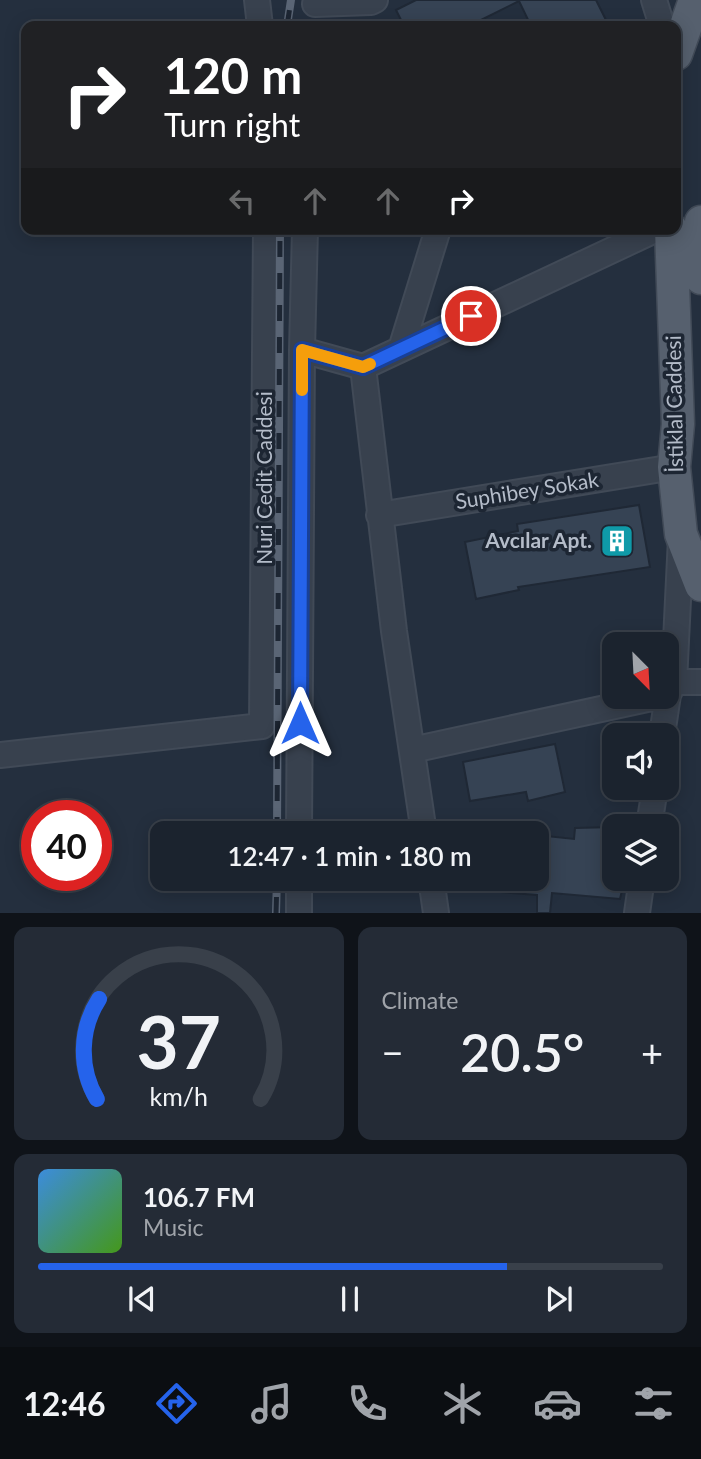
<!DOCTYPE html>
<html lang="en">
<head>
<meta charset="utf-8">
<style>
  body { margin:0; font-family:Lato,sans-serif; background:#242b36; color:#f1f3f6; height:100vh; display:flex; flex-direction:column; font-size:26px; white-space:nowrap }
  * { box-sizing:border-box; margin:0 }
  p { font-size:23px; color:#a0a4aa }
  .icon { flex:none; width:38px; height:38px; fill:none; stroke:currentColor; stroke-width:2; stroke-linecap:round; stroke-linejoin:round }
  .map { position:relative; height:913px; overflow:hidden }
  .drawer { display:flex; flex-direction:column; gap:14px; padding:14px; background:#0f1319; flex:1 }
  .drawer>* { flex:none }
  .banner { position:absolute; left:21px; top:21px; width:660px; height:214px; border-radius:14px; box-shadow:0 4px 18px #0003,0 0 0 2px #39404a; background:#202124; color:#fff; overflow:hidden }
  .needle { width:46px; rotate:156deg }
  .tools { position:absolute; left:602px; top:632px; display:grid; gap:14px }
  .tools a { display:grid; place-items:center; width:77px; height:77px; border-radius:14px; background:#1b232e; box-shadow:0 4px 18px #0003,0 0 0 2px #39404a; font-size:35px }
  .speed { position:absolute; left:21px; top:800px; display:flex; gap:14px; font-size:35px; font-weight:700; text-align:center }
  .speed>* { display:grid; place-content:center; width:91px; height:91px; border-radius:50%; background:#1b232e; box-shadow:0 4px 18px #0003,0 0 0 2px #39404a; line-height:1 }
  .speed .limit { border:10px solid #d22; background:#fff; color:#111 }
  .pin { position:absolute; display:grid; place-items:center; width:60px; height:60px; color:#fff; margin:-30px; border:4px solid #fff; border-radius:50%; box-shadow:0 2px 7px #0007 }
  .me { position:absolute; width:77px; margin:-38px; rotate:0deg; stroke-linejoin:round; filter:drop-shadow(0 0 5px #0008) }
  .turn { display:flex; align-items:center; gap:24px; height:147px; padding:0 28px; font-size:32px }
  .turn .icon { width:91px; height:91px; stroke-width:2.5 }
  .turn b { display:block; font-size:49px; line-height:60px }
  .lanes { display:flex; align-items:center; height:66px; padding:0 28px; background:#0003; justify-content:center; gap:35px; direction:ltr }
  .lanes .off { opacity:.35 }
  .big { font-size:52px; font-weight:600; line-height:1.1 }
  .drawer .widget { flex:1; display:flex; flex-direction:column; justify-content:center; gap:10px; min-width:0; padding:0 24px; border-radius:14px; background:#242b36 }
  .drawer .dial { align-items:center; gap:0 }
  .dial svg { height:182px; overflow:visible; fill:none; stroke:#39404a; stroke-width:7; stroke-linecap:round; text-anchor:middle }
  .dial text { fill:#f1f3f6; stroke:none }
  .song { display:flex; align-items:center; gap:21px }
  .cover { width:84px; height:84px; border-radius:10px; background:linear-gradient(135deg,hsl(210 70% 55%),hsl(100 70% 35%)) }
  .played { height:7px; border-radius:4px; background:linear-gradient(90deg,#2563eb 75%,#39404a 75%) }
  .keys { display:flex; justify-content:space-around; direction:ltr }
  .heat { display:flex; justify-content:space-between; align-items:center; font-size:38px; direction:ltr }
  .drawer .tiles { flex:1; display:grid; gap:14px; grid-template-columns:1fr 1fr }
  .widget:last-child { grid-column:span 2 }
  .trip { position:absolute; left:150px; top:821px; width:399px; height:70px; border-radius:14px; background:#1b232e; box-shadow:0 4px 18px #0003,0 0 0 2px #39404a; font-weight:600; line-height:70px; text-align:center }
  .menu { display:flex; height:112px; justify-content:space-around; align-items:center; background:#0b0e12; color:#a0a4aa }
  .menu .icon { width:49px; height:49px }
  .menu .active { color:#2563eb }
  .menu b { font-size:32px; color:#f1f3f6 }
  .map>svg:first-child { display:block }
  .building { fill:#364354; stroke:#1f2835; stroke-width:2 }
  .lines { fill:none; stroke-linecap:round; stroke-linejoin:round }
  .minor-casing { stroke:#414a57; stroke-width:28 }
  .major-casing { stroke:#414a57; stroke-width:35 }
  .minor { stroke:#38414e; stroke-width:24 }
  .major { stroke:#56606e; stroke-width:32 }
  .rail-casing { stroke:#5a6575; stroke-width:8 }
  .rail { stroke:#1d2633; stroke-width:5; stroke-dasharray:16; stroke-linecap:butt }
  .route-casing { stroke:#184099; stroke-width:18 }
  .route { stroke:#2563eb; stroke-width:12 }
  .slow { stroke:#f59e0b; stroke-width:12 }
  .labels { text-anchor:middle; stroke-width:7; stroke-linejoin:round; paint-order:stroke }
  .street-label { font-size:21px; fill:#b4bcc9; stroke:#1d2633 }
  .poi-label { font-size:21px; font-weight:bold; fill:#b4bcc9; stroke:#1d2633; text-anchor:end }
</style>
</head>
<body>
<div class="map">
<svg width="701" height="913" viewBox="0 0 701 913">
  <rect width="100%" height="100%" fill="#242f3e"/>
  <path class="building" d="M416 0H596L609 26H531L519 1 479 21 482 26H404L396 10Z
    M639 505 650 567 518 587 519 590 476 599 465 542 518 531 517 524Z
    M555 744 565 792 528 801 526 792 470 801 463 762Z
    M614 827V878H625L620 899 552 893 550 913H537V895L488 891 489 878H537V835L574 839 575 828Z"/>
  <g class="lines">
    <defs>
      <path id="minor" d="M257 0 260 26
        M654 0 662 26
        M315 4 371 2 375 0
        M401 349 438 229
        M302 350 363 367 657 229
        M363 367 394 631 424 833
        M379 515 674 467
        M674 682H701
        M662 735 668 695 674 682 681 538
        M412 750 661 696
        M0 755 262 726 266 229
        M649 826 655 788
        M299 833 302 350 305 229
        M431 878 436 913
        M299 913V878
        M637 913 642 878"/>
      <path id="major" d="M676 54 695 0
        M701 222V278
        M671 229 678 424 674 467 681 534 701 585"/>
    </defs>
    <use href="#minor" class="minor-casing"/>
    <use href="#major" class="major-casing"/>
    <use href="#minor" class="minor"/>
    <use href="#major" class="major"/>
    <defs>
      <path id="rail" d="M287 26 291 0
        M277 833 280 229
        M276 913 277 878"/>
    </defs>
    <use href="#rail" class="rail-casing"/>
    <use href="#rail" class="rail"/>
  </g>
  <g class="lines">
    <defs>
      <path id="route" d="M300 723 302 350 363 367 471 316"/>
    </defs>
    <use href="#route" class="route-casing"/>
    <use href="#route" class="route"/>
    <path class="slow" d="M302 390V350L363 367 370 364"/>
  </g>
  <defs>
    <symbol id="building-square" viewBox="-11 -11 22 22"><rect x="-9" y="-9" width="18" height="18" rx="4" fill="#0f9aa8" stroke="#1d2633"/><path d="M-4-6H4V6H1V3H-1V6H-4ZM-2.5-4.3h1.7v1.8h-1.7ZM.8-4.3h1.7v1.8H.8ZM-2.5-1h1.7V.8h-1.7ZM.8-1h1.7V.8H.8Z" fill="#fff"/></symbol>
  </defs>
  <g fill-rule="evenodd">
    <use href="#building-square" x="598" y="522" width="38" height="38"/>
  </g>
  <g class="labels">
    <g class="street-label">
      <text transform="translate(675 404) rotate(-91)" y="7">İstiklal Caddesi</text>
      <text transform="translate(265 478) rotate(-90)" y="7">Nuri Cedit Caddesi</text>
      <text transform="translate(527 491) rotate(-9)" y="7">Suphibey Sokak</text>
    </g>
    <g class="poi-label">
      <text x="592" y="548">Avcılar Apt.</text>
    </g>
  </g>
</svg>
<div class="tools">
<a><svg class="needle" viewBox="-14 -14 28 28"><path d="M0-13l5 13h-10z" fill="#e53935"/><path d="M0 13l5-13h-10z" fill="#a0a4aa"/></svg></a>
<a><svg class="icon" aria-label="sound" viewBox="0 0 24 24"><path d="M4 9h4l5-4v14l-5-4H4zM17 9q2 3 0 6"/></svg></a>
<a><svg class="icon" aria-label="layers" viewBox="0 0 24 24"><path d="M12 4l9 5-9 5-9-5zM3 14l9 5 9-5"/></svg></a>
</div>
<div class="speed"><div class="limit">40</div></div>
<div class="pin" style="left:471px;top:316px;background:#d93025"><svg class="icon" aria-label="arrive" viewBox="0 0 24 24"><path d="M6 21V4h12l-3 4 3 4H6"/></svg></div>
<svg class="me" style="left:300px;top:723px" viewBox="-20 -20 40 40"><path d="M0-17L14 15 0 8-14 15z" fill="#2563eb" stroke="#fff" stroke-width="4"/></svg>
<div class="trip">12:47 · 1 min · 180 m</div>
<div class="banner">
<div class="turn"><svg class="icon" aria-label="right" viewBox="0 0 24 24"><path d="M7 20v-9h11M14 6l5 5-5 5"/></svg><div><b>120 m</b>Turn right</div></div>
<div class="lanes"><svg class="icon off" aria-label="left" viewBox="0 0 24 24"><path d="M17 20v-9H6M10 6l-5 5 5 5"/></svg><svg class="icon off" aria-label="ahead" viewBox="0 0 24 24"><path d="M12 20V5M6 11l6-6 6 6"/></svg><svg class="icon off" aria-label="ahead" viewBox="0 0 24 24"><path d="M12 20V5M6 11l6-6 6 6"/></svg><svg class="icon" aria-label="right" viewBox="0 0 24 24"><path d="M7 20v-9h11M14 6l5 5-5 5"/></svg></div>
</div>
</div>
<section class="drawer">
<div class="tiles">
<div class="widget dial"><svg viewBox="0 0 100 80">
<path d="M14 69A42 42 0 1 1 86 69"/>
<path d="M14 69A42 42 0 0 1 15 25" stroke="#2563eb"/>
<text x="50" y="56" font-size="32" font-weight="700">37</text>
<text x="50" y="72" font-size="11">km/h</text>
</svg></div>
<div class="widget"><p>Climate</p>
<div class="heat"><a>−</a><b class="big">20.5°</b><a>+</a></div>
</div>
<div class="widget">
<div class="song"><i class="cover"></i><div><b>106.7 FM</b><p>Music</p></div></div>
<div class="played"></div>
<div class="keys"><svg class="icon" aria-label="previous" viewBox="0 0 24 24"><path d="M18 5L8 12l10 7zM5 5v14"/></svg><svg class="icon" aria-label="pause" viewBox="0 0 24 24"><path d="M8 5v14M16 5v14"/></svg><svg class="icon" aria-label="next" viewBox="0 0 24 24"><path d="M6 5l10 7-10 7zM19 5v14"/></svg></div>
</div>
</div>
</section>
<nav class="menu">
<b>12:46</b>
<svg class="icon active" aria-label="directions" viewBox="0 0 24 24"><path d="M12 3l9 9-9 9-9-9zM9 14v-3h6M13 9l2 2-2 2"/></svg>
<svg class="icon" aria-label="music" viewBox="0 0 24 24"><path d="M9 18V5l10-2v13"/><circle cx="6" cy="18" r="3"/><circle cx="16" cy="16" r="3"/></svg>
<svg class="icon" aria-label="phone" viewBox="0 0 24 24"><path d="M5 4h4l2 5-3 2q2 4 5 5l2-3 5 2v4C11 20 4 13 5 4z"/></svg>
<svg class="icon" aria-label="climate" viewBox="0 0 24 24"><path d="M12 3v18M4 7l16 10M4 17L20 7"/></svg>
<svg class="icon" aria-label="car" viewBox="0 0 24 24"><path d="M5 17H2v-5l4-1 3-4h7l3 4 3 1v5h-3M9 17h6M6 11h13"/><circle cx="7" cy="17" r="2"/><circle cx="17" cy="17" r="2"/></svg>
<svg class="icon" aria-label="filters" viewBox="0 0 24 24"><path d="M4 7h16M4 17h16"/><circle cx="9" cy="7" r="2"/><circle cx="15" cy="17" r="2"/></svg>
</nav>
</body>
</html>
